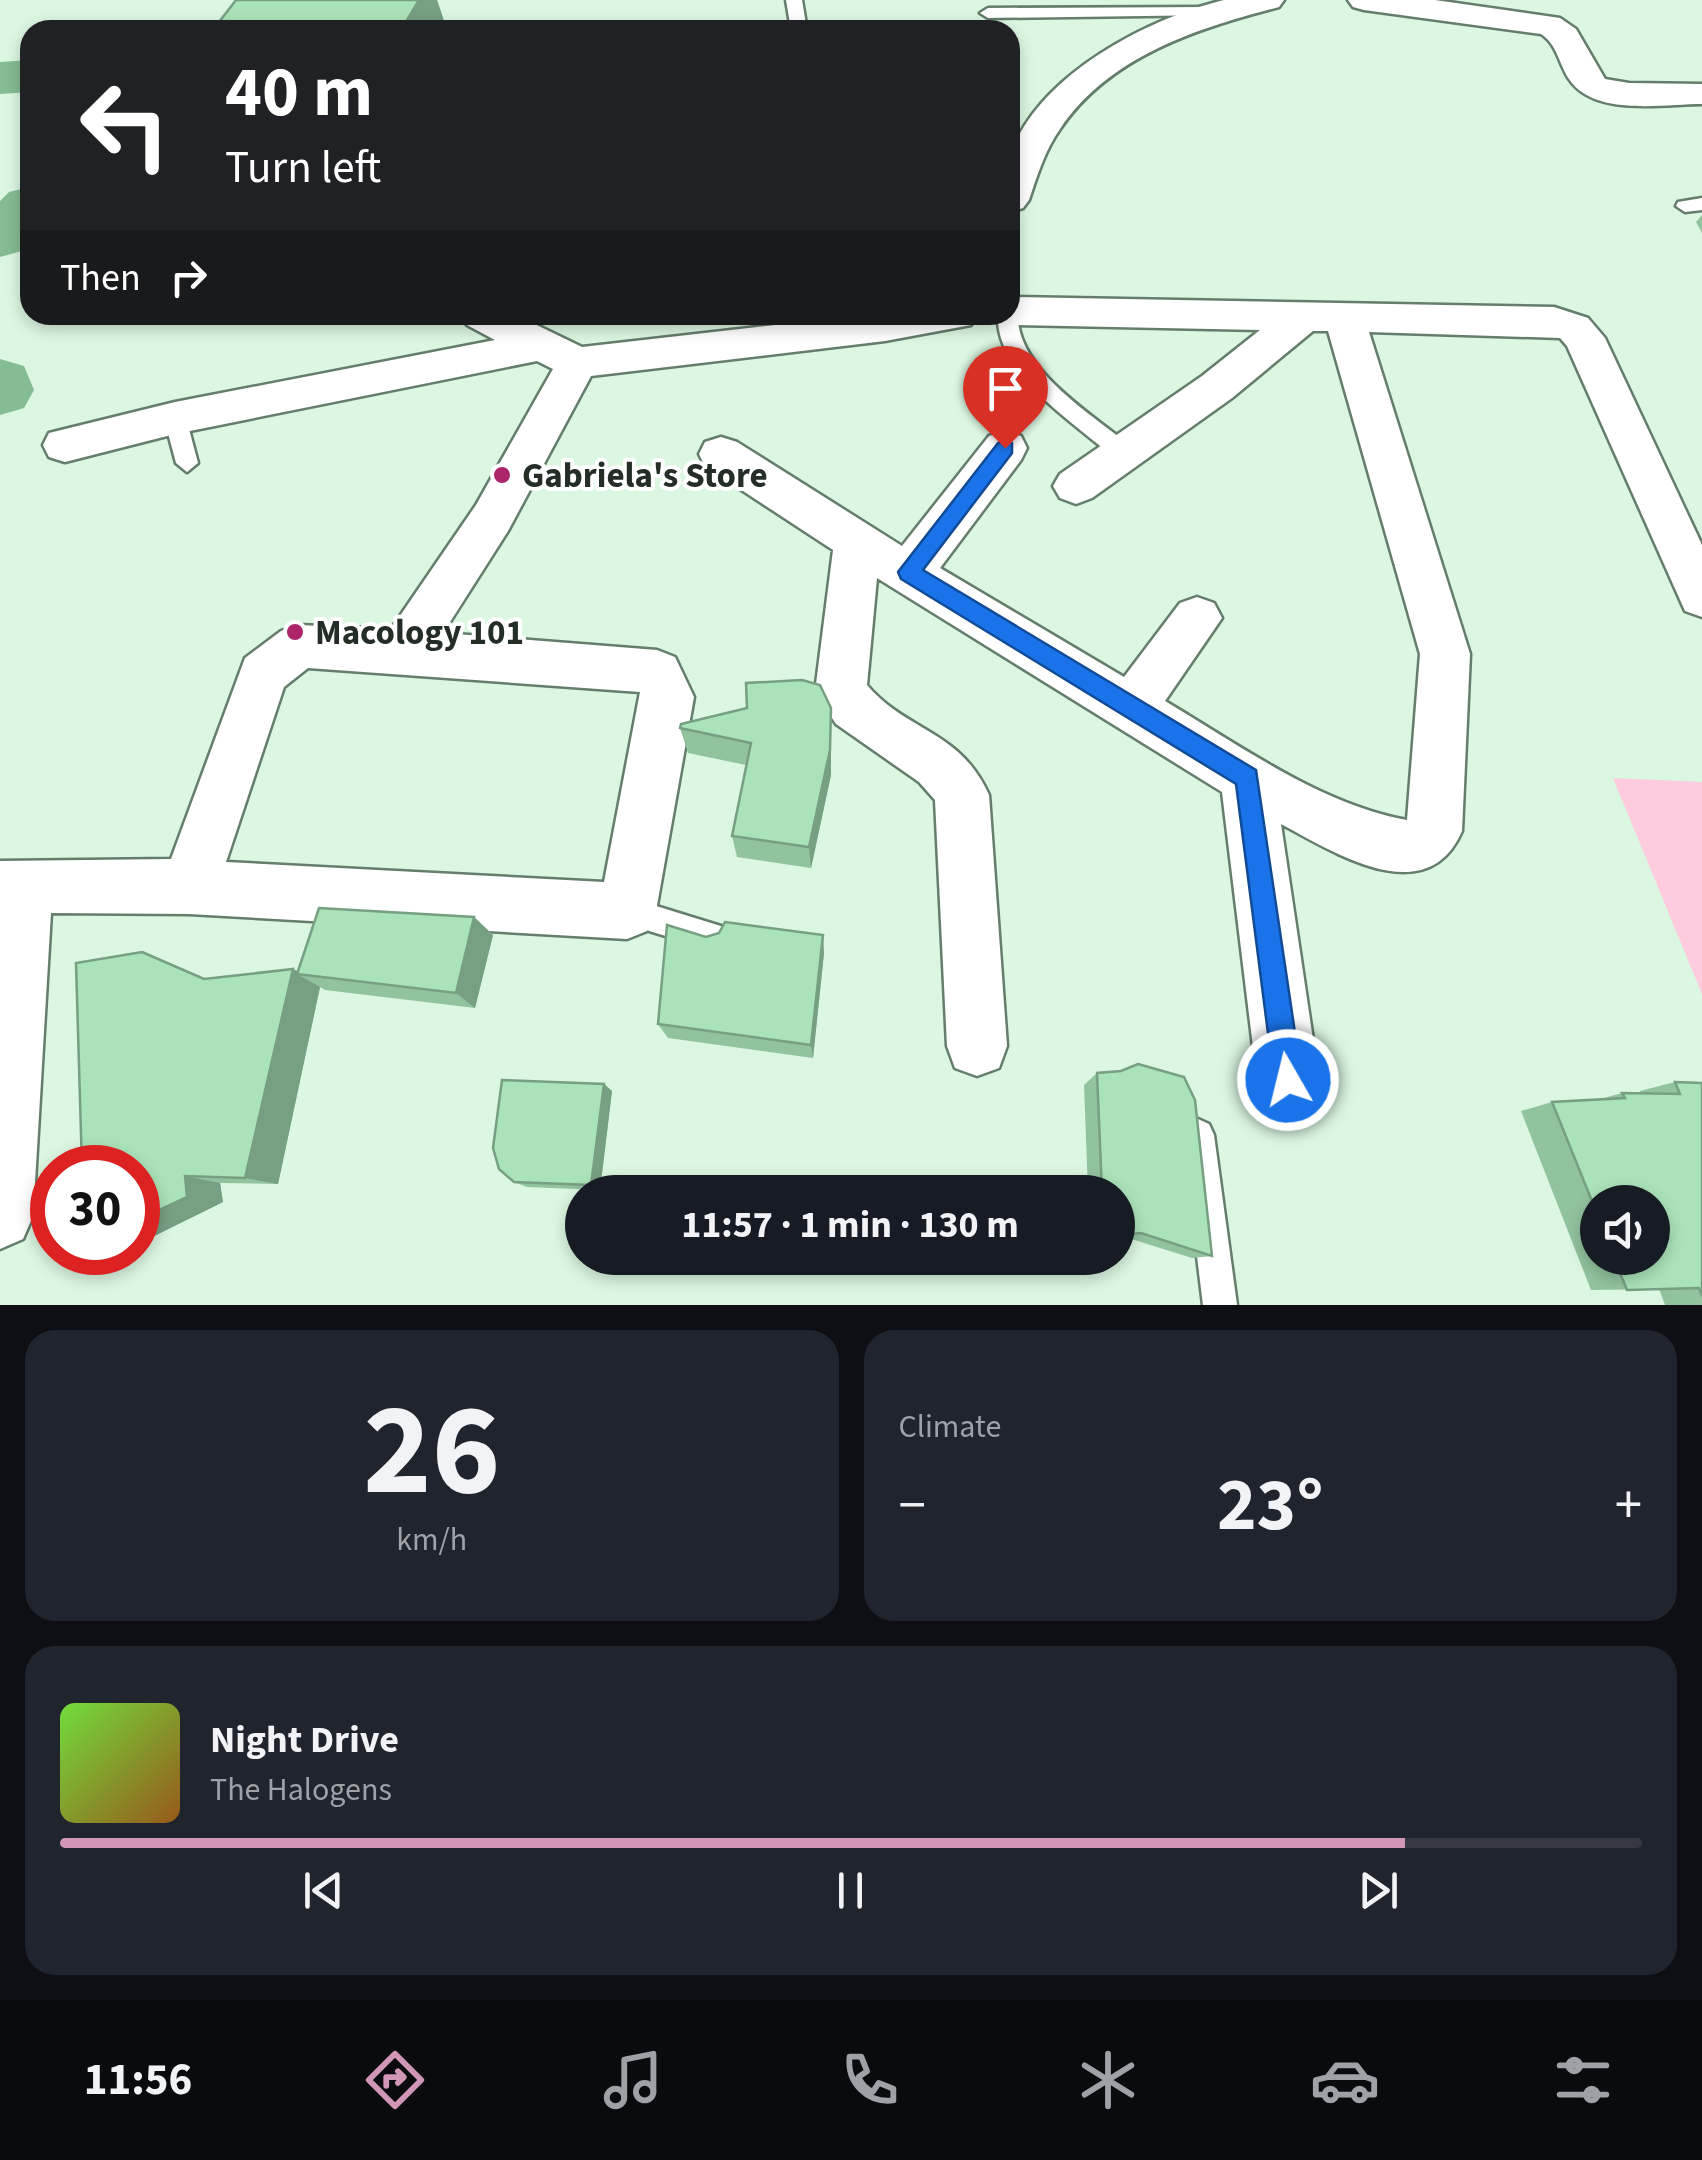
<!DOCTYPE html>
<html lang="en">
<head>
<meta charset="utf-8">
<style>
  body { margin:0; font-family:"Source Sans 3",sans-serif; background:#20242c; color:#f1f3f6; height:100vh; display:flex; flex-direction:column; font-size:38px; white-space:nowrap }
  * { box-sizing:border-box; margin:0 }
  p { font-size:32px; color:#9ea1a6 }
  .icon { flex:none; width:55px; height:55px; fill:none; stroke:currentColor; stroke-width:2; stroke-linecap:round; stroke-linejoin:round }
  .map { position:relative; height:1305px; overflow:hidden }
  .panel { display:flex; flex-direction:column; gap:25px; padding:25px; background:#0d0f14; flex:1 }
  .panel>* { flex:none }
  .banner { position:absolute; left:20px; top:20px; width:1000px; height:305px; border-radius:30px; box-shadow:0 5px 15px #0003; background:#202124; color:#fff; overflow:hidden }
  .tools { position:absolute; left:1580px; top:1185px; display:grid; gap:20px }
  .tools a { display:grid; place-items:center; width:90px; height:90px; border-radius:50%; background:#171b24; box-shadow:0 5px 15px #0003; font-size:50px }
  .speed { position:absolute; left:30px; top:1145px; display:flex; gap:20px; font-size:50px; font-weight:700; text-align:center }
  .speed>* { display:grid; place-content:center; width:130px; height:130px; border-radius:50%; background:#171b24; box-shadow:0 5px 15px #0003; line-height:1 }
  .speed .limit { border:15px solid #d22; background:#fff; color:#111 }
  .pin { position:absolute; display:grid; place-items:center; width:85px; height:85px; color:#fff; margin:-102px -42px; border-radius:50% 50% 50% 0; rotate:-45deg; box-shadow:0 0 10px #0007 }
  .pin .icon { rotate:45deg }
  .me { position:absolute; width:110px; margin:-55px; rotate:352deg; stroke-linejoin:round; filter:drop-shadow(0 0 8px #0008) }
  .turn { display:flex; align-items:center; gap:35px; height:210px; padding:0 40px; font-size:45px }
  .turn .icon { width:130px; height:130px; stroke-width:2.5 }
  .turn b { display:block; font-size:70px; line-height:85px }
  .then { display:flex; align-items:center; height:95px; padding:0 40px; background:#0003; gap:20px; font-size:38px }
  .big { font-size:75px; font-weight:700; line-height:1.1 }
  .panel .widget { flex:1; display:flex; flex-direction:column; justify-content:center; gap:15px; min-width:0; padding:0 35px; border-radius:30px; background:#20242c }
  .panel .dial { align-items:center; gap:0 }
  .dial b { font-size:130px; line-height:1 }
  .song { display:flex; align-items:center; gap:30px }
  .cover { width:120px; height:120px; border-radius:15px; background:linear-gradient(135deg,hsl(100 70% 55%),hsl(30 70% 35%)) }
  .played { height:10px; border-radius:5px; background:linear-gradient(90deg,#d296b7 85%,#363941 85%) }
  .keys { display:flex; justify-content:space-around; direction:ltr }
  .heat { display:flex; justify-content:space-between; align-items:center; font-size:55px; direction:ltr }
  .panel .tiles { flex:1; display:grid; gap:25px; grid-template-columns:1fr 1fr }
  .widget:last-child { grid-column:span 2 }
  .trip { position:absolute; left:565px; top:1175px; width:570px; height:100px; border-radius:50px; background:#171b24; box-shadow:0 5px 15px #0003; font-weight:700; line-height:100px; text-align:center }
  .menu { display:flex; height:160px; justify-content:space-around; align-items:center; background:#090b0e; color:#9ea1a6 }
  .menu .icon { width:70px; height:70px }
  .menu .current { color:#d296b7 }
  .menu b { font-size:45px; color:#f1f3f6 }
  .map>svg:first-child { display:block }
  .green { fill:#ffcbde }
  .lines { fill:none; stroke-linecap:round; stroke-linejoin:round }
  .river { fill:#84bc93; fill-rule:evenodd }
  .lane-casing { stroke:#657d6b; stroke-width:5 }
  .street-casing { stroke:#657d6b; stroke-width:5 }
  .lane { fill:#fff; fill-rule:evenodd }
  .street { fill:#fff; fill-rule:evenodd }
  .wall { fill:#92c39f; fill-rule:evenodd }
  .shaded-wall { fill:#779f82 }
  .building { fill:#aae3b9; stroke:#779f82; stroke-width:2.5 }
  .route { fill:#1a73e8; stroke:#114b97; stroke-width:2.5 }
  .poi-dot { fill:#ac256b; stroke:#fff; stroke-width:4 }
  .labels { text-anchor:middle; stroke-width:8; stroke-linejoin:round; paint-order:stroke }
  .poi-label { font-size:35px; font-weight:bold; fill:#242e27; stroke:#fff; text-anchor:start }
</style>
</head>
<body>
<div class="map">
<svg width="1702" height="1305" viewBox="0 0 1702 1305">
  <rect width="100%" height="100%" fill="#dbf6e1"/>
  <path class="green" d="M1613 778 1702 782V994Z"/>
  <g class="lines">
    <path class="river" d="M30 60V92L0 94V62Z
      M30 187V242L22 251 0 257V201L9 192Z
      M0 359 24 366 34 390 24 408 0 415Z"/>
    <defs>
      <path id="lane" d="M786 0H802L807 30H791Z
        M1212 7 1220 12 1218 15 988 18 980 13 988 8Z
        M1702 198V210L1685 212 1676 206 1678 202Z
        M1010 309 1018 315C1016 369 1094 416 1132 447L1135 453 1132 459H1116C1076 424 995 374 998 315H1010Z
        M175 410 186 418 198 463 187 472 176 463 164 418Z
        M627 897 724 927 728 937 724 947 714 951 617 921 613 911 617 901Z
        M1198 1119 1209 1124 1214 1135 1237 1305H1203L1182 1135 1187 1124Z"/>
      <path id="street" d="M1224 0H1284L1279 7C1199 28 1110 55 1060 129 1045 150 1037 176 1029 200L1023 208 1010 212C1010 194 1005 168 1012 151 1041 74 1149 18 1224 0Z
        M1348 0H1435L1560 18 1576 29 1605 79 1629 83 1702 84V104C1663 104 1594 117 1569 79 1559 64 1557 44 1541 34L1364 10 1353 7Z
        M1010 297 1554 307 1588 318 1605 338 1702 545V617L1685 611 1567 346 1560 338 1369 332 1470 654 1462 831C1427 912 1335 853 1281 824L1319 1080 1310 1102 1288 1111 1266 1102 1257 1080 1222 792 877 578 867 685C908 733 959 729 989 795L1007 1046 999 1068 977 1076 955 1068 947 1046 935 800 919 782 836 724 815 692 833 550 705 466 699 454 705 442 721 437 737 442 902 546 989 436 1005 431 1021 436 1027 448 1021 460 940 568 1124 677 1180 603 1197 597 1214 603 1222 618 1165 701C1241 746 1320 804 1407 820L1420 654 1328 331H1313L1232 398 1092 498 1076 504 1060 498 1053 486 1060 474 1202 376 1260 330 1010 325 996 321 992 315H1010Z
        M461 315H516L582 347 864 315H977L971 325 885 341 591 376 508 531 443 633 657 650 675 657 694 697 656 911 647 931 627 939 189 914 51 913 33 1216 23 1239 0 1249V861L171 859 245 658 281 631 299 625 391 629 476 505 553 369 537 361 175 434 65 462 49 457 43 445 49 433 175 402 495 340 467 325ZM308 668 640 692 604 882 226 862 284 687Z"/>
    </defs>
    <use href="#lane" class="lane-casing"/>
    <use href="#street" class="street-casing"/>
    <use href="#lane" class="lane"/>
    <use href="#street" class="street"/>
  </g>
  <path class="wall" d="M236 0H437L447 30H218L216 26Z
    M1702 215V233L1696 222Z
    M747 708H831V775L811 868 737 857 732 836 746 765 688 753 680 728Z
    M474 917 493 935 475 1008 325 990 320 987 278 1184 220 1183 223 1202 138 1244V1168L204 979 293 969 298 972Z
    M706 937 824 953 813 1058 668 1038 658 1024Z
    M1097 1073 1212 1256 1192 1258 1125 1237 1118 1238V1192H1088L1084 1085Z
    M1675 1082 1702 1083V1305H1665L1659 1289 1591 1290 1521 1111 1552 1102 1597 1100 1622 1093H1640V1091ZM1598 1202 1652 1258H1598Z
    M604 1084 612 1091 600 1190 527 1187 514 1182Z"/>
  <path class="shaded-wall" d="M419 0H437L447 30H401Z
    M831 708V775L811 868 809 847Z
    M474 917 493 935 475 1008 456 993Z
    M823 935 824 953 813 1058 811 1045Z
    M293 969 303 974H297L320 987 278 1184 245 1178Z
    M604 1084 612 1091 600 1190 591 1185Z
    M185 1176 220 1183 223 1202 138 1244V1220Z"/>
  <path class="building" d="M236 0H419L401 30H278L216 26Z
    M802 680 820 685 831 708 830 750 809 847 732 836 751 743 680 728 681 724 747 708 746 683Z
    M319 908 474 917 456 993 297 974Z
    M725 922 823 935 811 1045 658 1024 667 925 706 937 719 933Z
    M142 952 204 979 293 969 245 1178 185 1176 187 1197 138 1220V1168H82L76 963Z
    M1138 1064 1184 1077 1195 1100 1212 1256 1141 1233 1118 1235V1192H1102L1097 1073 1121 1071Z
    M502 1080 604 1084 591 1185 514 1182 499 1169 493 1148Z
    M1675 1082 1702 1083V1296L1699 1288 1627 1290 1614 1258H1652V1202H1598V1216L1552 1102 1625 1098 1622 1093 1680 1094Z"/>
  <path class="route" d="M1005 440 1012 443V453L923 570 1256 770 1302 1080 1298 1090 1288 1094 1278 1090 1274 1080 1236 784 901 579 898 572 998 443Z"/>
  <g class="poi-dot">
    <circle cx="502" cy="475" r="10"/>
    <circle cx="295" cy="632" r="10"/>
  </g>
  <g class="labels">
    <g class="poi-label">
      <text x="522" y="487">Gabriela's Store</text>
      <text x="315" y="644">Macology 101</text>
    </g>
  </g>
</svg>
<div class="tools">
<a><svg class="icon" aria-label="sound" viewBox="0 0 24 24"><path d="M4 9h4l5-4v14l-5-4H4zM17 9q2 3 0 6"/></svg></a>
</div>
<div class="speed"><div class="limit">30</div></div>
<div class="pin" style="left:1005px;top:448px;background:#d93025"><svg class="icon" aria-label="arrive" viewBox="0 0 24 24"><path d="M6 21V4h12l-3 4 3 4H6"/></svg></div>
<svg class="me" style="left:1288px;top:1080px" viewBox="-20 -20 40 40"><circle r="17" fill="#1a73e8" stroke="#fff" stroke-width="3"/><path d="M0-11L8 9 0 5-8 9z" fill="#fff"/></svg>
<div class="trip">11:57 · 1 min · 130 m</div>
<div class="banner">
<div class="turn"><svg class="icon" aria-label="left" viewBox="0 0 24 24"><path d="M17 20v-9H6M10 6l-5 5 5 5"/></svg><div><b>40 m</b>Turn left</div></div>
<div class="then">Then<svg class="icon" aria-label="right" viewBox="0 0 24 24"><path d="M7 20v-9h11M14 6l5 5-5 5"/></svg></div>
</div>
</div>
<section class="panel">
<div class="tiles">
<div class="widget dial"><b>26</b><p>km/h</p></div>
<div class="widget"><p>Climate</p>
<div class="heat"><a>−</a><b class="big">23°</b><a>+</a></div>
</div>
<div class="widget">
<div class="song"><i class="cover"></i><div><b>Night Drive</b><p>The Halogens</p></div></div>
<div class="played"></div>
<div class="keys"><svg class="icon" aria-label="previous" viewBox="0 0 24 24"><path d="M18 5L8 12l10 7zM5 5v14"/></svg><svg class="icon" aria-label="pause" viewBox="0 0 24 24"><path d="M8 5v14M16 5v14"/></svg><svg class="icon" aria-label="next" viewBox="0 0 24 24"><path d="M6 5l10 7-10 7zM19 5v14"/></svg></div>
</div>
</div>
</section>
<nav class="menu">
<b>11:56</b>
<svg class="icon current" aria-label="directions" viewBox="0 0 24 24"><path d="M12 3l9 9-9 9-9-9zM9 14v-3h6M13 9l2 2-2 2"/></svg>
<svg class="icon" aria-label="music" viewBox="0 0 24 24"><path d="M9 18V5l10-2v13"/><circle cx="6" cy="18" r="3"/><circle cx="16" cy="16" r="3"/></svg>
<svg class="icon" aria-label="phone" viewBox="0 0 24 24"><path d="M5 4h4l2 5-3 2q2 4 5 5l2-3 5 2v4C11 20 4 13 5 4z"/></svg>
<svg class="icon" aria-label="climate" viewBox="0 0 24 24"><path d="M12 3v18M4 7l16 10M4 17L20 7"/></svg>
<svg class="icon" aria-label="car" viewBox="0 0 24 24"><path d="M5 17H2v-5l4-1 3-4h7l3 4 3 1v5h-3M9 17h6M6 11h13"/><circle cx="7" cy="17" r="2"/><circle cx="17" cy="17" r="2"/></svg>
<svg class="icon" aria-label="filters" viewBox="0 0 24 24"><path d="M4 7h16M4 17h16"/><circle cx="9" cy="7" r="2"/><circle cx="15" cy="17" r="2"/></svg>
</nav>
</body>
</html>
